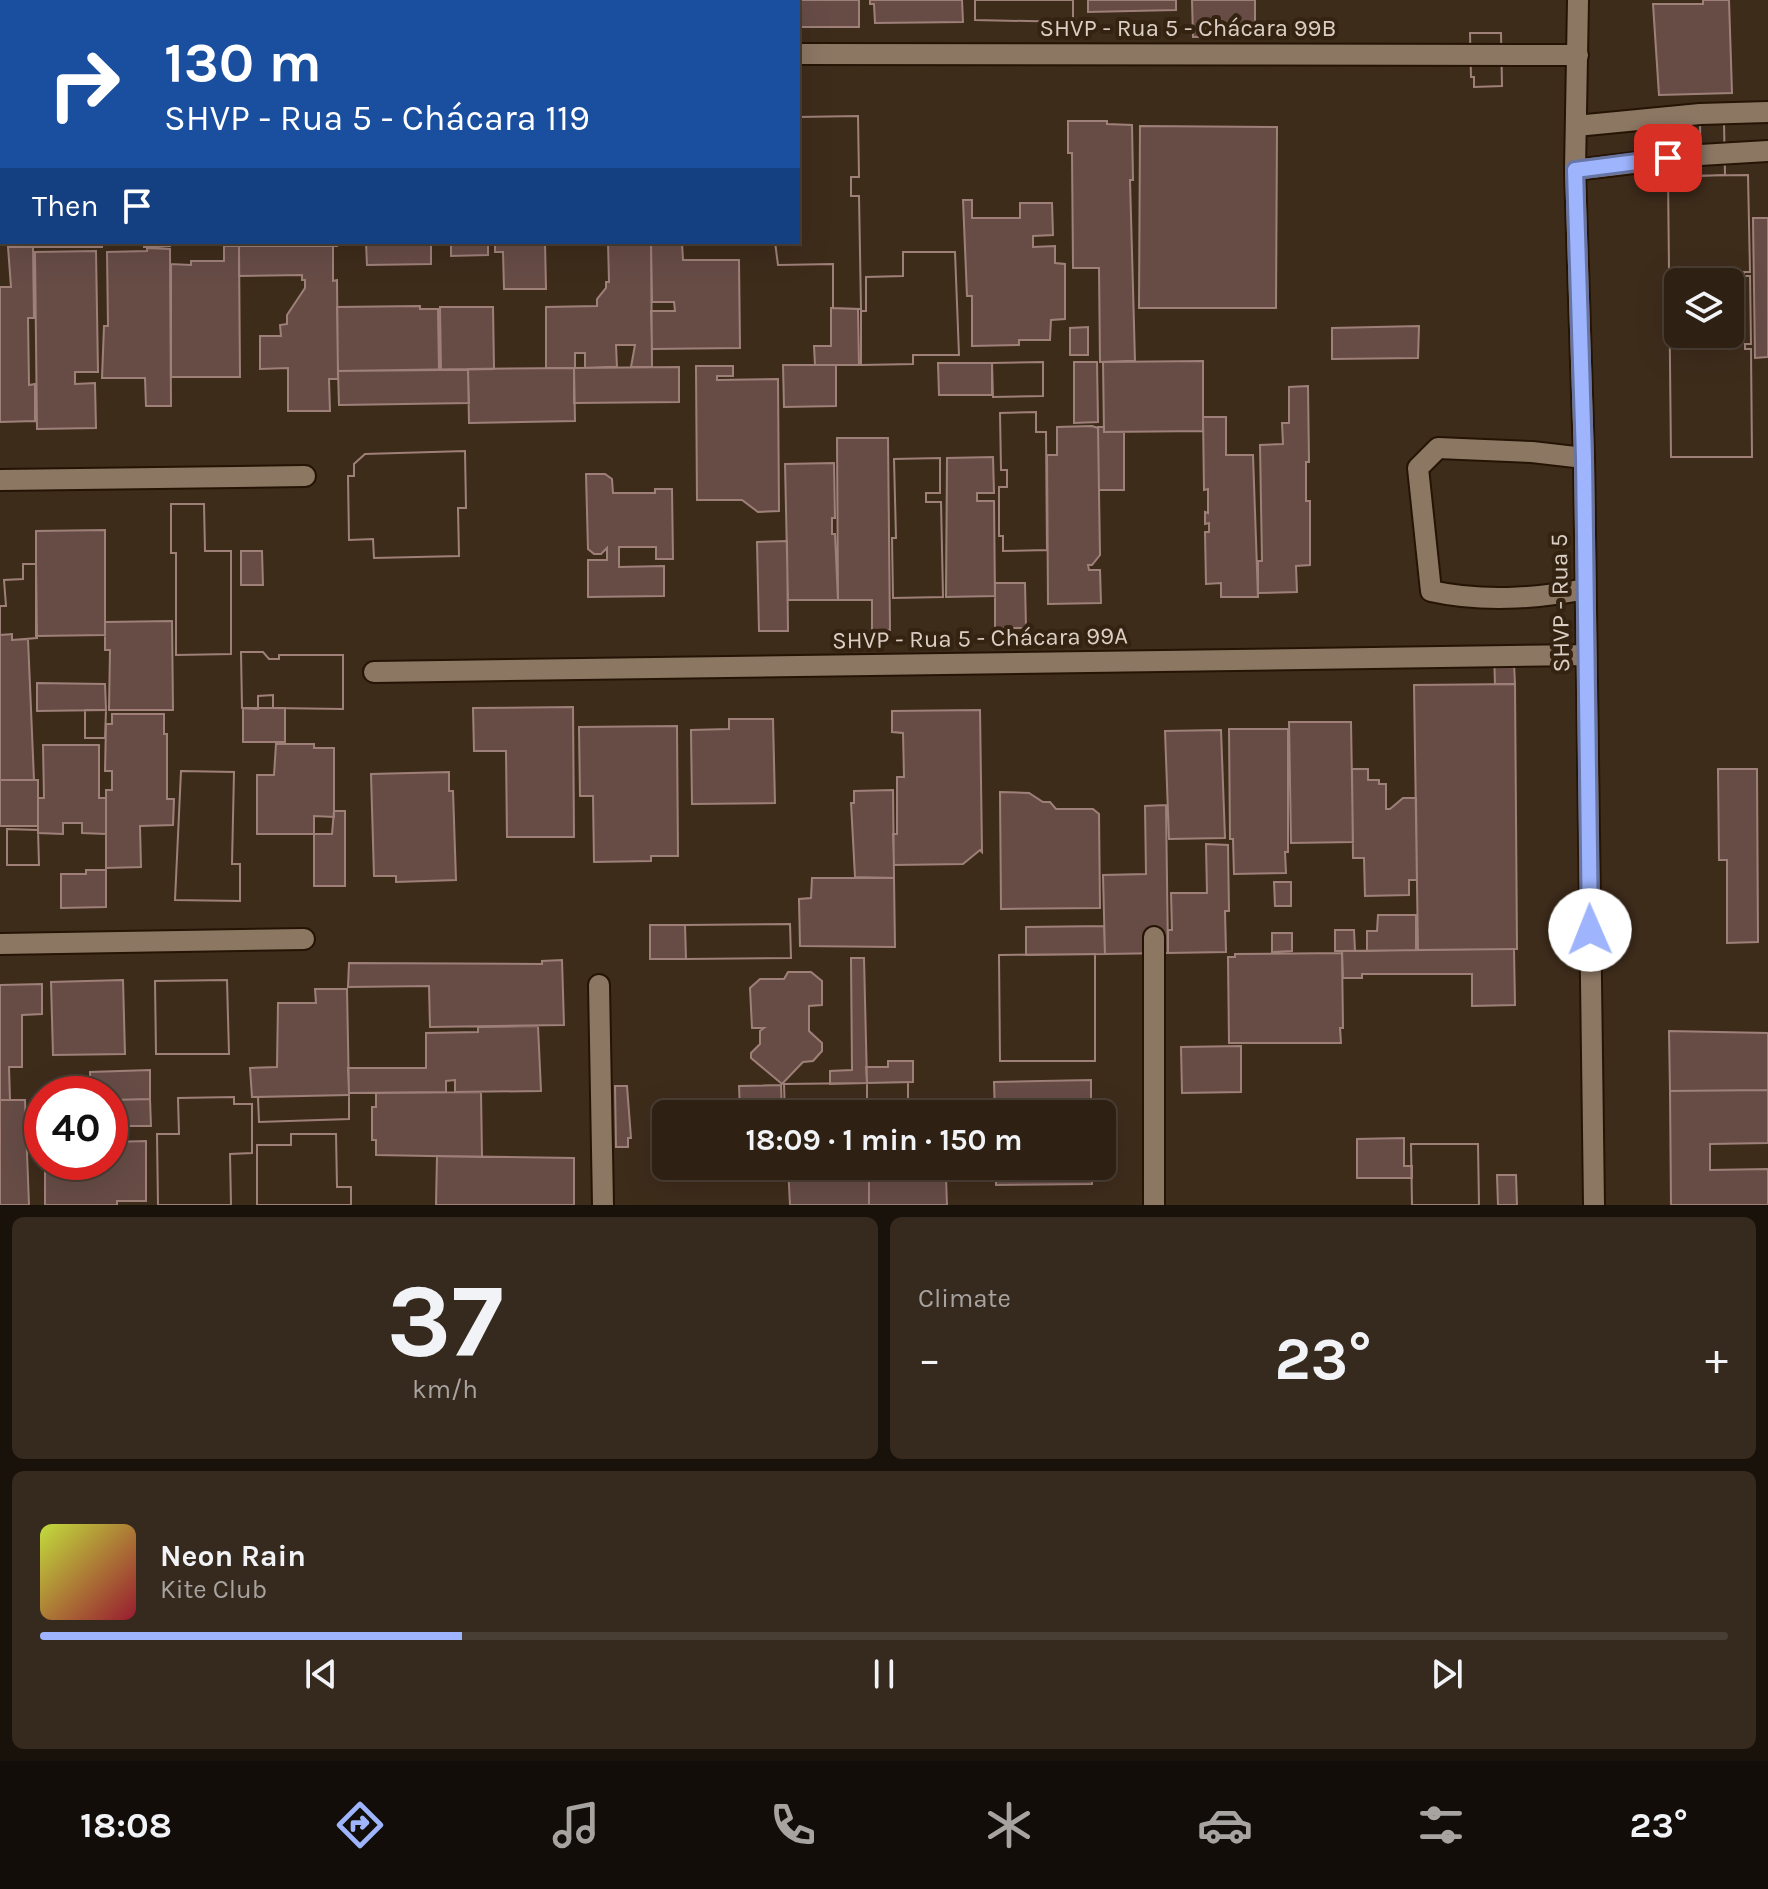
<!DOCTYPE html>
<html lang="en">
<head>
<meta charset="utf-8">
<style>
  body { margin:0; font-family:Karla,sans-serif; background:#36291d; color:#f1f3f6; height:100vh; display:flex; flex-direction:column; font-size:30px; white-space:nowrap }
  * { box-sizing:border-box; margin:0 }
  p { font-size:26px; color:#a7a3a0 }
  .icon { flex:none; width:44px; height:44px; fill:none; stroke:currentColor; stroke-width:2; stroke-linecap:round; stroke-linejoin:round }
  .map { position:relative; height:1205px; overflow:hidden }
  .side { display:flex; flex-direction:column; gap:12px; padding:12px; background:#19120b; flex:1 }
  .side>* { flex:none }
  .guide { position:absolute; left:0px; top:0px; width:800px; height:244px; box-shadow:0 8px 32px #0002,0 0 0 2px #493e34; background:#1a4fa0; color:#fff; overflow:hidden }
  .buttons { position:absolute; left:1664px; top:268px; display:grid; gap:16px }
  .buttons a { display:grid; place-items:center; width:80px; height:80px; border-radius:12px; background:#2e2114; box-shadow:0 8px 32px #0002,0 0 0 2px #493e34; font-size:40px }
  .speed { position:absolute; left:24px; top:1076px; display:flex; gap:16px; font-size:40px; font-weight:700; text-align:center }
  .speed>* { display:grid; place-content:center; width:104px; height:104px; border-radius:50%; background:#2e2114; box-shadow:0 8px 32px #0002,0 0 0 2px #493e34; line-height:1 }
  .speed .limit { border:12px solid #d22; background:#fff; color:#111 }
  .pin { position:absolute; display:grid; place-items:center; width:68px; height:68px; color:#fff; margin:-34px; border-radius:16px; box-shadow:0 4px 12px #0006 }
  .me { position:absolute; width:88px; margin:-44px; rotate:359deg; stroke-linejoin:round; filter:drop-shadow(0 0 6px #0008) }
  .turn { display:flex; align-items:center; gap:28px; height:168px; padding:0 32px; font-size:36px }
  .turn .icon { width:104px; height:104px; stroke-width:2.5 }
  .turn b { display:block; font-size:56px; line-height:68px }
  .then { display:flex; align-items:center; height:76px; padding:0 32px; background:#0003; gap:16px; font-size:30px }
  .big { font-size:60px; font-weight:700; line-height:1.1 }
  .side .tile { flex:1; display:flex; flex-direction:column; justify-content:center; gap:12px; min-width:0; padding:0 28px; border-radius:12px; background:#36291d }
  .side .dial { align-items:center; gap:0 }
  .dial b { font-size:104px; line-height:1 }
  .song { display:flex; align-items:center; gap:24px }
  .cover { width:96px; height:96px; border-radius:12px; background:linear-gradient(135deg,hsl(70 70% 55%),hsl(350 70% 35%)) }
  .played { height:8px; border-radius:4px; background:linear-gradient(90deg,#9eb4fd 25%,#493e34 25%) }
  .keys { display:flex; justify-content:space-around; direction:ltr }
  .heat { display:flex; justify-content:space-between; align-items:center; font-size:44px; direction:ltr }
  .side .tiles { flex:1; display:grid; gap:12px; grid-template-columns:1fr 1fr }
  .tile:last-child { grid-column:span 2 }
  .trip { position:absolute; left:652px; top:1100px; width:464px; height:80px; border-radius:12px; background:#2e2114; box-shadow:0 8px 32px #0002,0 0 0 2px #493e34; font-weight:700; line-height:80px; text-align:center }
  .tabs { display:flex; height:128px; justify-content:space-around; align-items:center; background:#120d08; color:#a7a3a0 }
  .tabs .icon { width:56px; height:56px }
  .tabs .active { color:#9eb4fd }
  .tabs b { font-size:36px; color:#f1f3f6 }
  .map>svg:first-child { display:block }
  .building { fill:#674c46; stroke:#9e8079; stroke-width:2; fill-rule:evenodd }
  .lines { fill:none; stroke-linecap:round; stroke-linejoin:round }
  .minor-casing { stroke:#251404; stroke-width:24 }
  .minor { stroke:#8c7763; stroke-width:20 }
  .route-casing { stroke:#6775a4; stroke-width:20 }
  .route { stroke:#9eb4fd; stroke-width:14 }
  .labels { text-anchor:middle; stroke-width:8; stroke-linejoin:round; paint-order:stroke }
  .street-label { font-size:24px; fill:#dbcfc5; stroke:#342311 }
</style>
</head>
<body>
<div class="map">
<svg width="1768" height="1205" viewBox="0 0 1768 1205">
  <rect width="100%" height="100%" fill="#3e2c1b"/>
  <path class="building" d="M333 0H439V2H333Z
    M443 0H545V2H443Z
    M443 0H545V2H443Z
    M545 0H642V2H545Z
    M758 0H859V27H798V2Z
    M870 0H962L963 22 875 23 874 4H870Z
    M975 0H1073V22L975 20Z
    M975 0H1073V22L975 20Z
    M1088 0H1176V10L1088 12Z
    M1192 0H1255V36L1193 37Z
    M1703 0H1729L1732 93 1659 95 1653 4H1703Z
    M1470 33H1501L1502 86 1474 87V77H1471Z
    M1470 33H1501L1502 86 1474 87V77H1471Z
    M858 116 859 177H851V196H859L861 309 833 308V264L778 265 775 242H798V117Z
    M858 116 859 177H851V196H859L861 309 833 308V264L778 265 775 242H798V117Z
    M1068 121H1107V124L1132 125 1133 180H1130L1135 361 1100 362 1099 268H1073L1072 153H1068Z
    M1724 122 1725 175 1701 176 1700 123Z
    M1724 122 1725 175 1701 176 1700 123Z
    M1140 126 1277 127 1276 308H1139Z
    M0 150H2L0 239Z
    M1748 175 1750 272H1744V276H1750L1751 344H1745V349H1751L1752 457H1671L1668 176ZM1678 282H1730V334H1678Z
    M1748 175 1750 272H1744V276H1750L1751 344H1745V349H1751L1752 457H1671L1668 176ZM1678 282H1730V334H1678Z
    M963 200H972V218H1020V203H1052L1053 235 1033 236V247L1055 246V263L1065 264V319L1051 320 1050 340H1019V345L972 346V296H967Z
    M1753 218H1768V357L1755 358Z
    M33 242H102V247H33Z
    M144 242H170V246L144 247Z
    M306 242H337V246H306Z
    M366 242H431V264L367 265Z
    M451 242H488V255L451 256Z
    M495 242H545L546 289H504L503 252H495Z
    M608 242H651L652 367H631L635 345H616L617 367 585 368V353H575V368H546V307L597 306V299L606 288V282H609Z
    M651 242 682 243 683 260H739L740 348 652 349 651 311H675L674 302H652Z
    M224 246H239L240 377H171V264L191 265V261H224Z
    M239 246H333V281L337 280 338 379H329L330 411H288V368L260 369V336H281L280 325 287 324V315L305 288V280H302V275L239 276Z
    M8 247H33L34 318H28L29 385 35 384V421L0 422V287H11Z
    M147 248 170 249 171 406H146L145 378H102L104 326H108L107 252 147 251Z
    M96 251 98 372H75V384L95 383 96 428 37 429 35 252Z
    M903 252H955L959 355H913V364L861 365V311H866V277L903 276Z
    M903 252H955L959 355H913V364L861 365V311H866V277L903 276Z
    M420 306V309H438L439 370 338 371 337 307Z
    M440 307H493L494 369 441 370Z
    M831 308 858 309 859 365H815L814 346H831Z
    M1419 326 1418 358 1332 359V328Z
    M1088 327V355H1070V328Z
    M1203 361V431L1104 432 1103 362Z
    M1043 362V396L993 397 992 363Z
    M1043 362V396L993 397 992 363Z
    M1074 362H1097L1098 422 1074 423Z
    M938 363H992V395H939Z
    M783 365H836V406L784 407Z
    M696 366H733V376H717V380L778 379 779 511 758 512 742 500H697Z
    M679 367V402L574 403V368Z
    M574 368 575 421 469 423 468 369Z
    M468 369 469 403 339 405 338 371Z
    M1308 386 1309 462H1306V501H1310V565L1296 566 1297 592 1258 593V561H1262L1260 445 1283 444 1282 423H1289V387Z
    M1036 412V432H1046L1047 550 1003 551V536H999V487H1007V470H1001L1000 413Z
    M1036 412V432H1046L1047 550 1003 551V536H999V487H1007V470H1001L1000 413Z
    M1203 417H1226V455H1253L1258 597H1221V583L1206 584 1205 532H1209V523L1205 524V512L1208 513V489L1204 490Z
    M1092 426 1098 428 1100 555 1092 565H1088L1089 570H1100L1101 603 1048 604 1047 455H1057V427Z
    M1098 427H1104V432H1124V490H1099Z
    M837 438H888L890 630H872V600H838Z
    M465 451 466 508H458L459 556 374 558 373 539 349 540 348 476H354V464L365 454Z
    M465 451 466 508H458L459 556 374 558 373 539 349 540 348 476H354V464L365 454Z
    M993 457 994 493H977V501H994L995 596 946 597 947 458Z
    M940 458V493H926V502H941L943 597 893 598 892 538H896L894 459Z
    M940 458V493H926V502H941L943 597 893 598 892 538H896L894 459Z
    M834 463 835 518H832V534H835L838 600H788L785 464Z
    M586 474H605L612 479 613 493H655V489H672L673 559H656V547H619V567L664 566V596L588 597V560H607V548L601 554H594L588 549Z
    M171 504H204L205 551H231V654L176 655V553H171Z
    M171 504H204L205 551H231V654L176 655V553H171Z
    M105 530V635L36 636V531Z
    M787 541 788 631H759L757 542Z
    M241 551H262L263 585H241Z
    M23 564H36L37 638 12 640V634L0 635V606H6L4 580 23 579Z
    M23 564H36L37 638 12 640V634L0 635V606H6L4 580 23 579Z
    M995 583H1025L1026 628H995Z
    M172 621 173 710H109L110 650H105V622Z
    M12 634V640L28 639 34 780H0V635Z
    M241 652H263L269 659H279V655H343V709L273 708V695L258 696V709L242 708Z
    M241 652H263L269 659H279V655H343V709L273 708V695L258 696V709L242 708Z
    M1494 653 1514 664 1515 684H1495Z
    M37 683 105 684 106 710 37 711Z
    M1515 684 1517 949 1418 950 1414 685Z
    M573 707 574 837H507L506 751H474L473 708Z
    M243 708H285V742H243Z
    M85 710H106L105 738H85Z
    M85 710H106L105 738H85Z
    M980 710 982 852 980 850 963 864 894 865 893 834H897V777H904L903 733 892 732V711Z
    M112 714H164V734H167V799H174L173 825 140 826 141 867 106 868V790H112V771H105L106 724H112Z
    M729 719H773L775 803 692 804 691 730 729 729Z
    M1289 722H1351L1353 842 1291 843Z
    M677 726 678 856H651V861L594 862 593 796H580L579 727Z
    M1229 729H1288V852H1285L1286 873 1234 874 1233 839H1230Z
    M1221 730 1225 838 1169 839 1165 731Z
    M276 744H314V748H334V817L314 816V834H257V775H274Z
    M43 745H99V798H106V834L82 833V823H63V834L38 833V798H44Z
    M1352 769H1368V780H1379V784H1386V809H1390L1403 798H1416L1417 880H1409V895L1365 896 1364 858H1353Z
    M1718 769H1757L1758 942 1727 943V860H1719Z
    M181 771 234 772 232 864H240V901L175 900Z
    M181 771 234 772 232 864H240V901L175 900Z
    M449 772V791H453L456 880 396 882V876H374L371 774Z
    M0 780H38V826H0Z
    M893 790 894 878 855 877 851 803H854V791Z
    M1000 792 1029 793 1043 802H1050L1056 809H1093L1099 814 1100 908 1001 909Z
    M1166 805 1168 953 1105 954 1103 875 1146 874 1145 806Z
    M334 811H345V886H314V834H332Z
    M7 829 38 830 39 865H7Z
    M7 829 38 830 39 865H7Z
    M1206 844 1228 845 1229 911H1225L1226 952 1168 953V930H1172L1171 893H1207Z
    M86 870H106V907L61 908V874H86Z
    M812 878H894L895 947 800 946 799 899 811 898Z
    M1274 882H1291V906H1275Z
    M1378 915H1416V950L1367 951V931H1377Z
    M790 924 791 958 686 959 685 925Z
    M790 924 791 958 686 959 685 925Z
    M650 925H685L686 959H650Z
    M1104 926 1105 954 1026 955V927Z
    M1335 930H1354L1355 951H1335Z
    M1272 933H1292V951L1272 952Z
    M1514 949 1515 1005 1472 1006V974H1362V978H1343L1342 951Z
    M1342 953 1343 1028H1340L1341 1043H1229L1228 957H1235V954Z
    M1095 954V1061H1000L999 955Z
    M1095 954V1061H1000L999 955Z
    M851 958H864L867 1083 830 1084V1071L852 1070Z
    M562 960 564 1025 430 1027 429 986 348 987 349 963 542 964V961Z
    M788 972H811L822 981V1005L809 1006V1031L822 1043V1051L813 1061 803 1062 782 1084 751 1058V1053L760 1044V1031L764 1028H752L750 988 760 979H784Z
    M123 980 125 1054 53 1055 51 982Z
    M227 980 229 1054H156L155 981Z
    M227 980 229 1054H156L155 981Z
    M42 984V1014L22 1015V1067H9L10 1100H0V985Z
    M315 989H347L349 1095 252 1097 250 1068 277 1067 278 1003H316Z
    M538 1026 541 1091 455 1092V1080L446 1081V1092L349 1093 348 1068H426V1033L478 1032V1027Z
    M1669 1031 1768 1033V1090L1670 1091Z
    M1241 1046V1092L1182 1093 1181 1047Z
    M888 1061H913V1082L867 1083 866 1067H888Z
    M150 1070V1099L110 1100V1094H91L90 1072Z
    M1091 1080V1114H995L994 1082Z
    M908 1082V1110H867V1083Z
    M908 1082V1110H867V1083Z
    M867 1083V1114H785L784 1084Z
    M867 1083V1114H785L784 1084Z
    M781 1085 782 1111 740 1112 739 1086Z
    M615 1086H627L631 1138H628V1147H616Z
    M1768 1090V1143L1710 1144V1170L1768 1169V1205H1671L1670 1091Z
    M481 1092 482 1157 376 1155V1140H372V1107H376V1093Z
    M349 1095V1119L259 1122 258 1097Z
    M349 1095V1119L259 1122 258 1097Z
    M234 1097V1104H252V1153L230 1154 231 1205H158L157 1134H179L178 1098Z
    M234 1097V1104H252V1153L230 1154 231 1205H158L157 1134H179L178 1098Z
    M150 1099 151 1126H110V1100Z
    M0 1100H25L29 1205H0Z
    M291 1134H336L337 1187H351V1205H257V1145H291Z
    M291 1134H336L337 1187H351V1205H257V1145H291Z
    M1404 1138V1166H1412V1178H1357V1139Z
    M146 1141V1201H117V1205H45V1162H110V1142Z
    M1411 1144H1478L1479 1205H1412Z
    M1411 1144H1478L1479 1205H1412Z
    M437 1156 574 1158V1205H436Z
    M788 1166H869V1205H790Z
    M869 1166H904L905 1179 946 1177 947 1205H869Z
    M996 1166H1092V1184L996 1185Z
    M1497 1175H1516L1517 1205H1498Z"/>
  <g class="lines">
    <defs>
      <path id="minor" d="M1578 0 1575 170 1584 458 1594 1205
        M0 13H2
        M798 54 1578 55
        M1576 126 1700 114 1768 112
        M1575 170 1700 155 1768 151
        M1584 458 1532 452 1438 448 1418 468 1431 591C1480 602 1536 599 1585 589
        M0 480 305 476
        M374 672 1586 655
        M0 944 304 939
        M599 985 603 1205
        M1154 1205V937"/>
    </defs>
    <use href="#minor" class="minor-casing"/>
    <use href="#minor" class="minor"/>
  </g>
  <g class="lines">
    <defs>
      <path id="route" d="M1590 930 1584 458 1575 170 1668 158"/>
    </defs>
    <use href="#route" class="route-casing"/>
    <use href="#route" class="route"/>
  </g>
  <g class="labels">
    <g class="street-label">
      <text x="1188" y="36">SHVP - Rua 5 - Chácara 99B</text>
      <text transform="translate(1560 603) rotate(-91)" y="8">SHVP - Rua 5</text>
      <text transform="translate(980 638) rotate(-1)" y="8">SHVP - Rua 5 - Chácara 99A</text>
    </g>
  </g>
</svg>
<div class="buttons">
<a><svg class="icon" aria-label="layers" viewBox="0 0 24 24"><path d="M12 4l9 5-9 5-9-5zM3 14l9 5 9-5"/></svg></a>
</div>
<div class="speed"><div class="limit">40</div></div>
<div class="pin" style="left:1668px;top:158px;background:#d93025"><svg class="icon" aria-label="arrive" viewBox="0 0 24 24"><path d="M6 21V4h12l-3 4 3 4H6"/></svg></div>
<svg class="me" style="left:1590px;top:930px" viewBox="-20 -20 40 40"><circle r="19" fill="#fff"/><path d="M0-13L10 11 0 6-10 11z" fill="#9eb4fd"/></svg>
<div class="trip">18:09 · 1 min · 150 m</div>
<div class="guide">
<div class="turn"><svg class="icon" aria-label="right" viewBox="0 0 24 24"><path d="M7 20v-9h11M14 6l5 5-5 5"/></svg><div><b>130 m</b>SHVP - Rua 5 - Chácara 119</div></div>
<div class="then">Then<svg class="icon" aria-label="arrive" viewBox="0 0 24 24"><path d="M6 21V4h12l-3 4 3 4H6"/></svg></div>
</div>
</div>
<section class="side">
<div class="tiles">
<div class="tile dial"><b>37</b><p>km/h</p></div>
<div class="tile"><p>Climate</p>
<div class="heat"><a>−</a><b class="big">23°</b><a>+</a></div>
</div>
<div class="tile">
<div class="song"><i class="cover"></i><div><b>Neon Rain</b><p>Kite Club</p></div></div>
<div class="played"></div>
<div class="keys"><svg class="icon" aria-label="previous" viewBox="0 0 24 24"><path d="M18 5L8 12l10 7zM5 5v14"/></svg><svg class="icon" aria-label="pause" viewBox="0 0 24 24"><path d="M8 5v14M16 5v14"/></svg><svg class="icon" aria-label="next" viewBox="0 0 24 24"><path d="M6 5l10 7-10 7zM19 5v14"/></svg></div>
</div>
</div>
</section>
<nav class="tabs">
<b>18:08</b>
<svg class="icon active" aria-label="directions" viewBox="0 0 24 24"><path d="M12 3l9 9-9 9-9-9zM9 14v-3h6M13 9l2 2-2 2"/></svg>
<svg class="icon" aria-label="music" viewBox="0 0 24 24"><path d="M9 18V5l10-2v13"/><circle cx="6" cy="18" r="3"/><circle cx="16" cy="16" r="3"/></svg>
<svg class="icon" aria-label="phone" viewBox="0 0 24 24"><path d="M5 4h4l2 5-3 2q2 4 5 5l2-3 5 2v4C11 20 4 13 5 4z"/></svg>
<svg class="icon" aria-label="climate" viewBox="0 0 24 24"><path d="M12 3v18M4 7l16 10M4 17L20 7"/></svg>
<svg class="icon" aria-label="car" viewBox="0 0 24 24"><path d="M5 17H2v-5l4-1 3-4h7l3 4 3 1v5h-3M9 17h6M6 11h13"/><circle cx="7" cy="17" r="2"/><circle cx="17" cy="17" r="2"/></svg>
<svg class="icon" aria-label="filters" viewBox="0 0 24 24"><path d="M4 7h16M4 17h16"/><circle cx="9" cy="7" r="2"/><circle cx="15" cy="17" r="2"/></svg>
<b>23°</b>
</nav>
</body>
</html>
